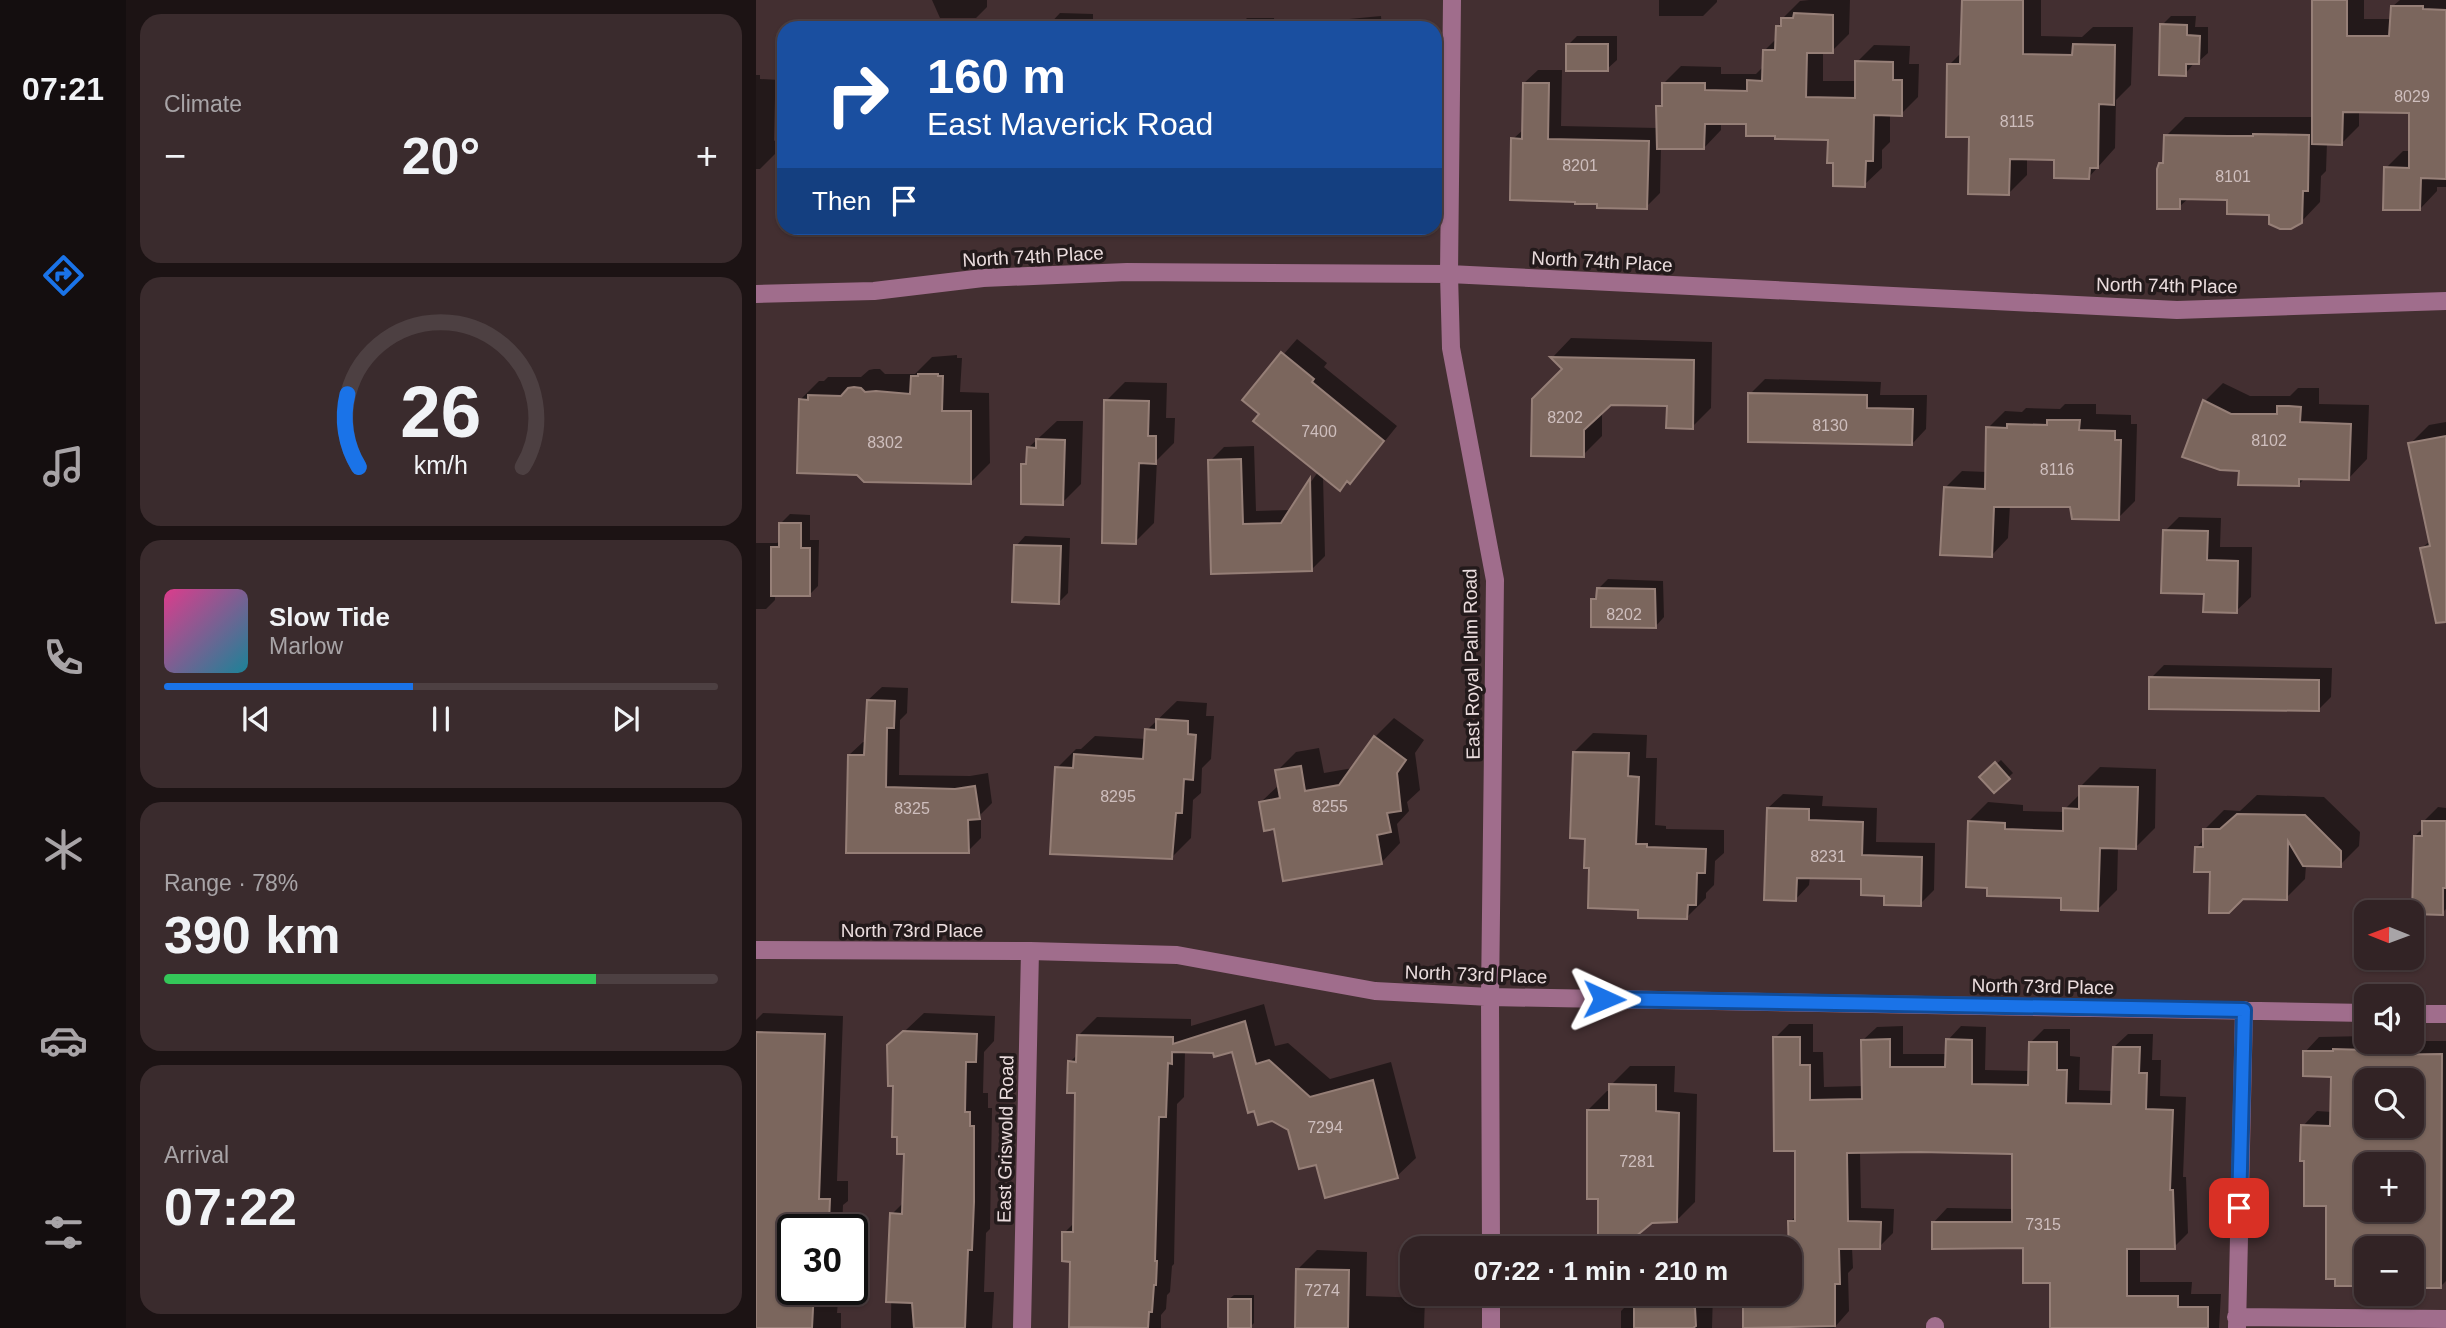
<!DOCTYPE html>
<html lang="en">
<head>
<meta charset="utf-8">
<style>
  body { margin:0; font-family:Helvetica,sans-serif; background:#3a2b2d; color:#f1f3f6; height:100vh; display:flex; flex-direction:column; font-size:26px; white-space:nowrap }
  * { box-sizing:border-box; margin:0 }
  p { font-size:23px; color:#a8a4a7 }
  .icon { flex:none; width:38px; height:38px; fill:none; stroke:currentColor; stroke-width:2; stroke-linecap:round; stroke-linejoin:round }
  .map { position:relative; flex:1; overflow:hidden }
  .panel { display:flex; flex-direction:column; gap:14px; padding:14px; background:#1c1314; width:630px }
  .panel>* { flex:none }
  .hud { position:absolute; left:21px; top:21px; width:665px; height:214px; border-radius:21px; box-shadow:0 2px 5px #0004,0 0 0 2px #4d4042; background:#1a4fa0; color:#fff; overflow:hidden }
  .needle { width:46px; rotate:271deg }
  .tools { position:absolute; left:1598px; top:900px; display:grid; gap:14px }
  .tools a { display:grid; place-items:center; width:70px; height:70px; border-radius:14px; background:#322325; box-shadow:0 2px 5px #0004,0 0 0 2px #4d4042; font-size:35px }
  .speed { position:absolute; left:21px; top:1214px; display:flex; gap:14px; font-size:35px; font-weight:700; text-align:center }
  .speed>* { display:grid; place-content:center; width:91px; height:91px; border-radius:50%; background:#322325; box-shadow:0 2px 5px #0004,0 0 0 2px #4d4042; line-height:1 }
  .speed .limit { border:4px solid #111; border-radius:10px; background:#fff; color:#111 }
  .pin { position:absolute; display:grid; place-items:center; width:60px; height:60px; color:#fff; margin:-30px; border-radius:14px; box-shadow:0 4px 10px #0006 }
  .me { position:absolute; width:77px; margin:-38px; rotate:91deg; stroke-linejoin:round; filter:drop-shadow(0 0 5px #0008) }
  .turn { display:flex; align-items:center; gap:24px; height:147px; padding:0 35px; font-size:32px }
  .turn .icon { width:91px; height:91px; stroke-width:2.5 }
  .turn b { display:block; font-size:49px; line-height:60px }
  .then { display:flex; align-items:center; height:66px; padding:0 35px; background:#0003; gap:14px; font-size:26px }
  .big { font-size:52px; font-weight:700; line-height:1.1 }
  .panel .widget { flex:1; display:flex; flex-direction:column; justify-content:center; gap:10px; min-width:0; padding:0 24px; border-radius:21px; background:#3a2b2d }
  .panel .dial { align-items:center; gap:0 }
  .dial svg { height:182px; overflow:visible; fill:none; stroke:#4d4042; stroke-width:7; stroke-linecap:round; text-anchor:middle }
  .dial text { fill:#f1f3f6; stroke:none }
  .song { display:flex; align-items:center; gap:21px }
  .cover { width:84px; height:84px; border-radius:10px; background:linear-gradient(135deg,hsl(330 70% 55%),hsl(190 70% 35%)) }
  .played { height:7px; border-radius:4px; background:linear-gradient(90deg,#1a73e8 45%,#4d4042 45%) }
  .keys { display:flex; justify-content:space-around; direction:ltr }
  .heat { display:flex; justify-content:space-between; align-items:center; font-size:38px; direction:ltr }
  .charge { height:10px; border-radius:5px; background:linear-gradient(90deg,#34c759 78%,#4d4042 0) }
  .trip { position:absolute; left:644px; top:1236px; width:402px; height:70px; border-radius:21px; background:#322325; box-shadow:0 2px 5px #0004,0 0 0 2px #4d4042; font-weight:700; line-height:70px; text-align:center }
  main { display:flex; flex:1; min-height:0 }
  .tabs { display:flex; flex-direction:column; width:126px; justify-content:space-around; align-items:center; background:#140e0f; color:#a8a4a7 }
  .tabs .icon { width:49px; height:49px }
  .tabs .active { color:#1a73e8 }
  .tabs b { font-size:32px; color:#f1f3f6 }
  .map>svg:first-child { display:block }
  .shadow { fill:#0007; fill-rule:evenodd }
  .building { fill:#7b665d; stroke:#967f77; stroke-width:2; fill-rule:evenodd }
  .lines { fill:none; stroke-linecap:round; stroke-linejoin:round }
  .minor { stroke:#a06d8c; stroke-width:18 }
  .route-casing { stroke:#114b97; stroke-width:18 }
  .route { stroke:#1a73e8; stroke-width:12 }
  .labels { text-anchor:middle; stroke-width:7; stroke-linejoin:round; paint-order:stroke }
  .number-label { font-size:16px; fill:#cebebd }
  .street-label { font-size:19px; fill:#eadcdd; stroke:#231a1b }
</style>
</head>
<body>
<main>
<nav class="tabs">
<b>07:21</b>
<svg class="icon active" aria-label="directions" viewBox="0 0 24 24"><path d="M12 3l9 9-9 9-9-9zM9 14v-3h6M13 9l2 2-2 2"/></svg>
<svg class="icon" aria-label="music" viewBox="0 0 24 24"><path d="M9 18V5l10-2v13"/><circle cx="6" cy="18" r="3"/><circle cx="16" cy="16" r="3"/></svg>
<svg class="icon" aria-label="phone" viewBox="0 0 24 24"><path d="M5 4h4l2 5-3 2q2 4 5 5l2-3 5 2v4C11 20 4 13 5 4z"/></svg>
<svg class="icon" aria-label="climate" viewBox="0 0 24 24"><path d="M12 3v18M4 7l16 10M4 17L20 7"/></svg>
<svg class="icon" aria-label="car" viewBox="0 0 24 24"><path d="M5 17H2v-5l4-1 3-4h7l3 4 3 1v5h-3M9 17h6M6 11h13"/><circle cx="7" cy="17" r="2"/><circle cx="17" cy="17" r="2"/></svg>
<svg class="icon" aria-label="filters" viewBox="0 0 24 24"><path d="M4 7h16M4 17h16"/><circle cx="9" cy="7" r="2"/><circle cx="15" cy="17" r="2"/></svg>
</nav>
<section class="panel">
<div class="widget"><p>Climate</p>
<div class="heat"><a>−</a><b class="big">20°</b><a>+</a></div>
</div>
<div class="widget dial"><svg viewBox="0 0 100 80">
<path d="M14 69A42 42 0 1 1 86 69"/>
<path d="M14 69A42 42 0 0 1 9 37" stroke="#1a73e8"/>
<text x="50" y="56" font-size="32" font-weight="700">26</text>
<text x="50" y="72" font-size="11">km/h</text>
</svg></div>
<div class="widget">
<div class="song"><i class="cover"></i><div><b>Slow Tide</b><p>Marlow</p></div></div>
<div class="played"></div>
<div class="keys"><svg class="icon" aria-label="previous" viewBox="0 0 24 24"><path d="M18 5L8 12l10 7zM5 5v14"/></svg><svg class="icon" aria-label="pause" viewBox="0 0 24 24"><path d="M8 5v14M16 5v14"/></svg><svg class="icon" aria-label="next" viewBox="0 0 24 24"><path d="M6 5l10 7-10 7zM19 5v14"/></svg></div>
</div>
<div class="widget"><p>Range · 78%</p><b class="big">390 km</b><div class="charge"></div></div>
<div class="widget"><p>Arrival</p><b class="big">07:22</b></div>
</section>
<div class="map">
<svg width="1690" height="1328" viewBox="0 0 1690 1328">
  <rect width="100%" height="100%" fill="#432f31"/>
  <path class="shadow" d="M176 0H231V7L220 18H184Z
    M903 0H961V2L947 16H903Z
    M1053 0H1094L1093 34 1076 51H1067V81H1101V62L1118 45 1154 46 1153 64H1163L1162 97 1145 114H1134V142L1126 150V168L1108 185 1079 161 1073 138 1020 134 992 123 965 122V130L948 148 905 147 904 193 890 207 843 202 757 139 768 129V83L782 70H806L805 126 902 128V107L908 101V83L925 66 965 67V74H1000L1008 66V51L1021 38V27L1026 22 1027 18 1044 1Z
    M1207 0H1285V36L1326 37 1337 27H1377L1375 85 1360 100 1359 148 1333 177 1300 158 1271 157V175L1253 193 1215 136 1193 65 1206 52Z
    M1558 0H1608V19H1636L1637 6 1644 0H1690V187H1681V191L1664 209 1630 168 1647 151H1655V111H1603V126L1586 143H1571L1570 171 1565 176 1564 202 1545 222 1473 198 1434 197 1423 207 1405 164 1409 160 1410 136 1429 117H1558Z
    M304 13 337 14V28H290Z
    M625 16 626 28H566L572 21Z
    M1415 16H1440L1439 27H1452V53L1442 62H1439L1429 74 1406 25Z
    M491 18H518L519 26 527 28H481Z
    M821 36H861V60L851 69 812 45Z
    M0 75H4V79L24 80 23 88 28 89V138L23 142V150L4 169H0ZM19 98H22V138L18 141Z
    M815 338 956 342 955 408 936 427 913 404 854 403 846 410V436L827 455 809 369 797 357Z
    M541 339 571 363 568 367 641 426 608 467 583 489 567 476 569 556 555 570 457 572 454 461 468 447 498 446 500 511 535 510 562 472 505 413 488 400Z
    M201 355V358H206L204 392 233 393 234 463 215 482 44 400 63 381H68L72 377H105L113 370 118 369H124L129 374H159L176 357Z
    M1009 379 1125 382 1124 395H1171L1170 429 1156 444 994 394Z
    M369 382 411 383 410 418H419L418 443 401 460 398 523 379 542 350 401Z
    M1467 383 1494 396H1534L1542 388H1563V404L1613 405 1611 459 1593 478 1550 477 1543 484 1484 469 1449 401Z
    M1309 404H1340V414L1375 415V424H1381L1379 501 1362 518 1316 505H1254L1252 538 1236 555 1189 488 1206 471 1231 472 1232 428 1249 411 1266 412 1270 408 1304 409Z
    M301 421H327L325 484 306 503 267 465 272 460V448Z
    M1690 422V585L1675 588 1666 548 1675 540 1654 444 1673 425Z
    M34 514 54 515V540H63L62 586 53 595 19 594V600L10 609H0V543H21L25 540V523Z
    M1423 517 1465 518 1464 547H1496L1495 597 1480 611 1450 592 1409 531Z
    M269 536 314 538 312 593 303 602 260 546Z
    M852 579 907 581 908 617 899 627 837 599 842 594V589Z
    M1408 665 1576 668 1575 697 1562 710 1395 678Z
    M126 687 152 688 151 713 144 720 143 775 214 776 232 773 236 803 225 814V838L212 851H92L93 755 107 742H110L112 700Z
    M421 701 451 703 450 716H458L455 759 446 768 445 793 437 800 435 838 416 857 301 768 320 749H325L339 736 390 739 391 730Z
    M638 718 668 740 659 753 664 790 651 802 653 811 641 824 644 843 626 862 519 827 505 802 524 784 521 771 540 752 563 748 568 773 597 768 619 737Z
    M837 733 891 735 890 758H901L899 825 910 826V829L968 830V853L959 861 958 885 950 893V898L931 917 883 909 835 866 818 752Z
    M1245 760 1257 773 1238 791 1226 777Z
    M1344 767 1400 769 1399 828 1380 847H1362L1361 890 1342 909 1307 896 1233 886 1213 821 1232 802 1267 805V811L1309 812V809L1325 793V786Z
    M1027 794 1067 796 1066 806 1121 808 1120 842 1179 843 1178 890 1164 904 1130 894 1107 878 1054 876 1053 885 1039 900 1012 808Z
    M1501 795 1568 797 1604 832 1603 846 1584 865H1550L1549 879 1530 898 1456 870 1441 847 1448 840 1449 829 1468 810 1484 811Z
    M1682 807 1690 808V909L1686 913 1659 836 1667 828V822Z
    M508 1004 519 1046 532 1043 574 1079 635 1062 660 1158 641 1176 561 1163 477 1050 429 1051 428 1097 421 1104 418 1264 416 1266 414 1292 411 1295 410 1309 405 1315V1328H315L316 1260 308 1233 319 1222 321 1091 314 1062 322 1054V1036L341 1017 435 1019V1026Z
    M7 1013 87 1016 81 1181H92V1201L87 1205 86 1230H37V1290H83L81 1313H85V1328H0V1020Z
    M168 1013 239 1016 238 1041 228 1052 227 1093H232V1108H236L234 1229 230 1233 228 1292H238L236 1328H135L136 1214 149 1201 150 1153 133 1046Z
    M1033 1024H1057V1052H1067L1068 1087 1107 1086V1040L1121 1027 1147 1026V1054H1191L1192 1040 1205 1026 1230 1027 1229 1070 1274 1071V1043L1288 1029H1314V1056L1324 1057 1323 1090 1357 1091 1358 1047 1372 1034H1397L1396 1060H1405L1404 1096 1430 1097 1427 1177H1430L1432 1233 1418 1247H1384V1282H1436L1435 1294H1465L1463 1328H1296V1281L1269 1246 1178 1222 1191 1208 1257 1209V1152H1104L1105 1208 1138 1209 1137 1233 1123 1247 1096 1248 1097 1268 1092 1273 1093 1311 1078 1328H1023L1022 1325 988 1305 1000 1293H1034V1222L1041 1215 1040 1150 1019 1038Z
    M1610 1036V1041H1690V1281L1684 1287 1659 1258H1656V1248H1610V1282L1607 1285 1550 1159 1547 1126 1561 1111 1576 1112V1075L1549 1052 1563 1037ZM1610 1080H1656V1125H1610ZM1610 1164H1656V1209H1610Z
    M874 1066H919L918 1092 941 1094 939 1202 920 1221 843 1197 832 1110 851 1091H855V1085Z
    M561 1250 611 1252 610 1296 669 1298 668 1328H540L542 1269Z
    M880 1293H957L956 1328H865V1311L880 1296Z
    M478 1295H498V1323L494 1327 473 1299Z"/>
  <path class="building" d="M1206 0H1267V54L1316 55 1317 44 1359 45 1358 105 1343 104 1342 168H1334L1333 179 1298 178V160L1254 159 1253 195 1212 194 1213 137H1190L1191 64H1204Z
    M1556 0H1591V36H1633L1635 6H1667V9L1690 10V179L1665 178 1664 210H1627L1628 167 1653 168V113L1587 112 1586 145 1556 144Z
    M1038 13 1077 15V53H1051L1050 97 1099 98V61L1137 62V80H1146V116L1118 115 1117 161H1110L1109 187 1077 186V163H1071L1072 140 1019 139V136H990V124H949L948 149H901L900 106H906V83H949V90L991 91V80L1006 81 1007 50H1019L1020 26H1025V18H1037Z
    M1404 24 1431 25V35L1444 36 1443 64H1430V76L1403 75Z
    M810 44H852V71H810Z
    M767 83H793L792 139 893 141 891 209 841 208V204H819V202L754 200 755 138 766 139Z
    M1497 134 1553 135 1552 191H1547L1546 223 1535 229H1524L1513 224V215L1471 214V200L1424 199V209H1401V169L1403 163H1407L1408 135 1472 136H1497Z
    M525 352 558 379 556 382 628 441 594 484 591 481 584 491 497 421 503 414 486 400Z
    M794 357 938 360 937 429 910 428 911 406 855 405 828 430V457L775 456 776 399 806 369Z
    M162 374H182V376H187L186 411H215V484L108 482 101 475 41 473 43 399 52 400V395L85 396 92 388 98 387 105 388 109 392 120 391 154 394 155 376H162Z
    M992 393 1111 395V408L1157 409 1156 445 992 442Z
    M348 400 393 401 392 436H400V464L383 463 380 544 346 543Z
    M1447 400 1475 414H1521V406H1533L1545 407 1544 422 1595 424 1593 480 1543 479V486L1482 485 1483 471 1464 470 1426 457Z
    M1291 420H1324L1323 430 1359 431V440H1365L1363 520 1316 519 1314 507H1238L1236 557 1184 555 1188 487 1229 489 1230 427 1251 428V424L1291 425Z
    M1690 436V622L1680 623 1664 548 1674 546 1652 443Z
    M280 439 309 440 307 505 265 504V464H270L271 447 280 448Z
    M485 459 487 524 525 523 554 478 556 571 455 574 452 460Z
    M23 523H45V548H54V596H15V547H23Z
    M1407 530 1452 531 1451 560 1482 561 1481 613 1447 612 1448 594 1405 593Z
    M258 545 305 546 303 604 256 602Z
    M841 588 899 589 900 628 835 627V599H840Z
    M1393 677 1563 680V711L1393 709Z
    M111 700 139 701 138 728H131L130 787 199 789 219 786 224 819 212 820 213 853H90L92 755H108Z
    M400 719 432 721V734L440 735 437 780 428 779 426 813H420L416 859 294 854 299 767 317 768 318 754 387 759 389 729 400 730Z
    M618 736 650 760 641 773 645 811 631 813 635 832 621 835 626 864 527 881 518 829 508 831 503 802 524 798 519 770 545 766 549 791 583 785Z
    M817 752 873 753 872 776 883 777 880 844H891V847L950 849 949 873H941L940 905H932L931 919 882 918V910L832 908 833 868H828L829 839 814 838Z
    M1239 762 1254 779 1238 793 1223 777Z
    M1323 786 1382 787 1380 849 1344 848 1342 911 1305 910V898L1231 896V888L1210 887 1212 821 1249 823V829L1307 831V808L1323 809Z
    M1011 808 1053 809V820L1107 822 1106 855 1166 857 1165 906 1128 905V896L1105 895V879L1041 878 1040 901 1008 900Z
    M1481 814 1549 815 1585 851V867L1547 866 1532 841 1531 900 1487 899 1473 913H1453L1454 872H1438L1439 847H1447V829H1464Z
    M1666 821H1690V888H1687V915L1656 914 1658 836H1666Z
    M489 1021 500 1064 513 1060 554 1097 617 1080 642 1178 569 1198 560 1165 543 1169 532 1130 516 1121 502 1125 498 1111 492 1113 476 1052 458 1057 457 1053 416 1052V1064L412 1063 410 1117H403L399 1261H401L400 1285H398L396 1312H393L392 1328 313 1327 314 1262 306 1261V1232H317L319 1093H311L312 1061 320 1062 321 1035 417 1037V1044Z
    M147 1031 221 1034 220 1062H210L209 1112H214V1126H218V1202L216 1250H212L209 1328H158L156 1303 130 1302 134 1213 146 1214 148 1154H141V1137H136L137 1086H132L131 1045Z
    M0 1032 69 1034 63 1199H74L73 1222 62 1221V1226H58V1230H37V1290H58L56 1328H0Z
    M1017 1037H1044V1065H1054V1100L1106 1099 1105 1040 1134 1039V1067H1189L1190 1039 1216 1040V1084L1272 1085 1273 1042H1301V1070H1311L1310 1103 1355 1104 1357 1047H1384L1383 1073H1391L1390 1109 1417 1110 1414 1190H1417L1419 1249H1371V1296H1422V1307H1452V1328H1294V1283H1267V1248L1176 1249V1222H1256V1154L1164 1152 1091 1153 1092 1221 1125 1222 1124 1249H1083L1084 1284H1079V1326L987 1328V1304L1029 1302V1293H1034L1032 1221H1039V1151H1018Z
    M1577 1049 1611 1050V1055L1686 1054 1685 1288H1657L1656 1248H1608V1286H1579V1279H1570V1206H1548V1161H1544L1545 1125 1574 1126 1575 1077 1547 1076V1051H1577ZM1610 1080H1656V1125H1610ZM1609 1164H1656V1209H1609Z
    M853 1084 900 1085V1111L923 1113 921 1222 896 1223 879 1237H863V1239L842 1238V1199H831V1110H853Z
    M540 1269 593 1270 592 1328H539Z
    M878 1293H925V1301L939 1308 940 1326 937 1328H878Z
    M472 1299H495V1328H472Z"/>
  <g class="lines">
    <path class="minor" d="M696 0 693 274 695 348 739 580 734 997 735 1248
      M0 294 118 291 227 278 371 272 693 274 1421 310 1690 301
      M0 950 274 951 421 955 619 991 734 997 1610 1013
      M1656 1014H1690
      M735 1293V1328
      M1480 1317 1690 1319
      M1179 1326V1328
      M266 1328 274 951
      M1481 1328 1488 1010"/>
  </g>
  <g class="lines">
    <defs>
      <path id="route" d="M848 999 1488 1010 1483 1208"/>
    </defs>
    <use href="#route" class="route-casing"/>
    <use href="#route" class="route"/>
  </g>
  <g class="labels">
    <g class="number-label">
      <text x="1656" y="102">8029</text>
      <text x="1261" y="127">8115</text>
      <text x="824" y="171">8201</text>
      <text x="1477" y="182">8101</text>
      <text x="809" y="423">8202</text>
      <text x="1074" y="431">8130</text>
      <text x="563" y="437">7400</text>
      <text x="1513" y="446">8102</text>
      <text x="129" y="448">8302</text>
      <text x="1301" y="475">8116</text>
      <text x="868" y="620">8202</text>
      <text x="362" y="802">8295</text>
      <text x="574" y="812">8255</text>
      <text x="156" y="814">8325</text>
      <text x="1072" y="862">8231</text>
      <text x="569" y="1133">7294</text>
      <text x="881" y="1167">7281</text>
      <text x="1287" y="1230">7315</text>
      <text x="566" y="1296">7274</text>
    </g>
    <g class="street-label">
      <text transform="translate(277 256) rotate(-3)" y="7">North 74th Place</text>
      <text transform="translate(846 261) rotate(3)" y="7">North 74th Place</text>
      <text transform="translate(1411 285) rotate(1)" y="7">North 74th Place</text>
      <text transform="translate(715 664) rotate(-91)" y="7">East Royal Palm Road</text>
      <text x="156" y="937">North 73rd Place</text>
      <text transform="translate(720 974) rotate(2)" y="7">North 73rd Place</text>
      <text transform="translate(1287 986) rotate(1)" y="7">North 73rd Place</text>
      <text transform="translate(249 1139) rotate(-89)" y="7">East Griswold Road</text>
    </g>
  </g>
</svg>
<div class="tools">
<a><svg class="needle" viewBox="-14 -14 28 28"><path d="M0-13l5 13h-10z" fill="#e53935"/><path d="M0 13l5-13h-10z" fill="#a8a4a7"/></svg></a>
<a><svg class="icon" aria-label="sound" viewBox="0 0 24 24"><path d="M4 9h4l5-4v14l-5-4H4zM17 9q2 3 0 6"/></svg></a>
<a><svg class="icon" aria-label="search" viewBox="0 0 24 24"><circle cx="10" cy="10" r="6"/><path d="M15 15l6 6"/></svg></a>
<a>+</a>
<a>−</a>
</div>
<div class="speed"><div class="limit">30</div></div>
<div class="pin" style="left:1483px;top:1208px;background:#d93025"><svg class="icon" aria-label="arrive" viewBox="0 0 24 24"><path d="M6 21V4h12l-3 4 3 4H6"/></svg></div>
<svg class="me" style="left:848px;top:999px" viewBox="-20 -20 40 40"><path d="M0-17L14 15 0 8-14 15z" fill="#1a73e8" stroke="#fff" stroke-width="4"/></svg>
<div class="trip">07:22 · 1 min · 210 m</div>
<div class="hud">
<div class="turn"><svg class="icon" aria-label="right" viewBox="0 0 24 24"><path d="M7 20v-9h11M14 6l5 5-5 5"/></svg><div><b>160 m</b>East Maverick Road</div></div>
<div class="then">Then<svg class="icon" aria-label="arrive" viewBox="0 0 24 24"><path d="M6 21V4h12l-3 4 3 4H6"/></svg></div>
</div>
</div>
</main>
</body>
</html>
